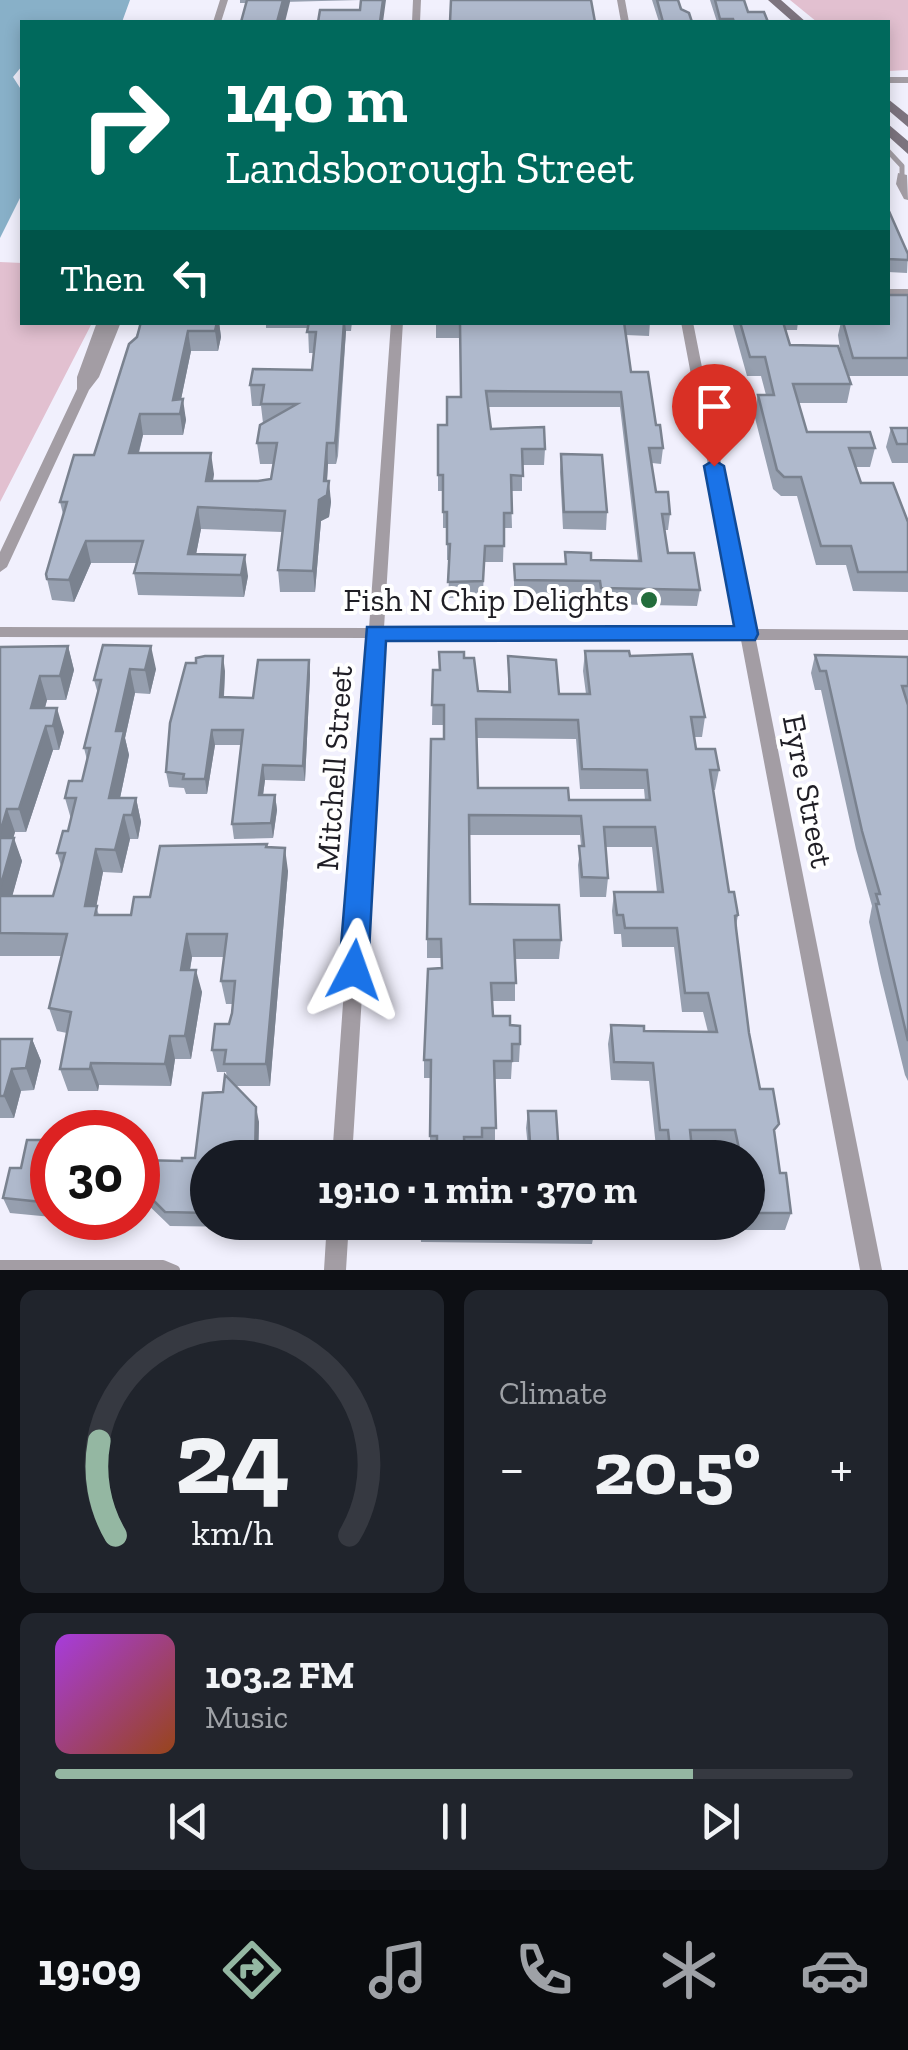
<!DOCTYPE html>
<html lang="en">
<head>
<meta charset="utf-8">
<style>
  body { margin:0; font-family:"Zilla Slab",serif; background:#20242c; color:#f1f3f6; height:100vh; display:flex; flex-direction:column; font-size:38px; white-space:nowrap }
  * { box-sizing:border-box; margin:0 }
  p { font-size:32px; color:#9ea1a6 }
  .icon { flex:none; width:55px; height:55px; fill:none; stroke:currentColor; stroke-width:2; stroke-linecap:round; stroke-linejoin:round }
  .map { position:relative; height:1270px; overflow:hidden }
  .side { display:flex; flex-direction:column; gap:20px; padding:20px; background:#0d0f14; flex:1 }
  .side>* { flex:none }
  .hud { position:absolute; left:20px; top:20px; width:870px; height:305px; border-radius:0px; box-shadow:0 5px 15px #0003; background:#00695c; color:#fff; overflow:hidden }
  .speed { position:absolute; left:30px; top:1110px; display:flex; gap:20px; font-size:50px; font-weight:700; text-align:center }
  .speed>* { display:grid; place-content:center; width:130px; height:130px; border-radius:50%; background:#171b24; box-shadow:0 5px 15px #0003; line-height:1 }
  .speed .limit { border:15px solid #d22; background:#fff; color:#111 }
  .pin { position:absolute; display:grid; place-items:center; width:85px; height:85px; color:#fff; margin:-102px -42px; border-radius:50% 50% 50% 0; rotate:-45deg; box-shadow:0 0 10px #0007 }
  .pin .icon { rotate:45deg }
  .me { position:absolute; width:110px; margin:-55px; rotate:4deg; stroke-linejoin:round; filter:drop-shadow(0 0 8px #0008) }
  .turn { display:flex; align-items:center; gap:35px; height:210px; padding:0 40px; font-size:45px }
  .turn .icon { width:130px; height:130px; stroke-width:2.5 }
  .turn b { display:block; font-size:70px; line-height:85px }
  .then { display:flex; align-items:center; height:95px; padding:0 40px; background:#0003; gap:20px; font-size:38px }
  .big { font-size:75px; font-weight:700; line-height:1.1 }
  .side .widget { flex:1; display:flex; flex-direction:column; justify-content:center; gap:15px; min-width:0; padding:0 35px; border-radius:15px; background:#20242c }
  .side .dial { align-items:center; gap:0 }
  .dial svg { height:260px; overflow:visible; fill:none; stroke:#363941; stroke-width:7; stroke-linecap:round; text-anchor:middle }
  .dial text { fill:#f1f3f6; stroke:none }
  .song { display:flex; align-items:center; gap:30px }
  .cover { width:120px; height:120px; border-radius:15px; background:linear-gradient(135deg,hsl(280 70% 55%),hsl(20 70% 35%)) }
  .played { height:10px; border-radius:5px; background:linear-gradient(90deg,#94b7a2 80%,#363941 80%) }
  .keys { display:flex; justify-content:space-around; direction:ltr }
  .heat { display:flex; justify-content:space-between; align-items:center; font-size:55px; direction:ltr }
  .side .tiles { flex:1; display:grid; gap:20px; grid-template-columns:1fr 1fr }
  .widget:last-child { grid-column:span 2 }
  .trip { position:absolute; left:190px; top:1140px; width:575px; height:100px; border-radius:50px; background:#171b24; box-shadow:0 5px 15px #0003; font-weight:700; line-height:100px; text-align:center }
  .tab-bar { display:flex; height:160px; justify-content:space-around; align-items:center; background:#090b0e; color:#9ea1a6 }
  .tab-bar .icon { width:70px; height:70px }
  .tab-bar .active { color:#94b7a2 }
  .tab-bar b { font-size:45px; color:#f1f3f6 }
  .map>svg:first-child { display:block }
  .green { fill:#e2c0d0 }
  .water { fill:#88b0c8 }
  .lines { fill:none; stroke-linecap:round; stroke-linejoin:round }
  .lane-far1 { stroke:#a39da4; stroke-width:5 }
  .lane { stroke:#a39da4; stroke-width:10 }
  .street { fill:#a39da4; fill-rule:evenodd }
  .secondary { fill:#7d747f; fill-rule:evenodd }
  .wall { fill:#969faf; fill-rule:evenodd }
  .shaded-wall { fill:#7a828f }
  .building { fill:#afb9cc; stroke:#7a828f; stroke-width:2.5; fill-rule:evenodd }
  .route { fill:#1a73e8; stroke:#114b97; stroke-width:2.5 }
  .poi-dot { fill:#236d3b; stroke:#fff; stroke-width:4 }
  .labels { text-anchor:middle; stroke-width:8; stroke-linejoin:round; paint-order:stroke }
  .poi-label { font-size:32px; fill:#1f1e25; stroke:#fff; text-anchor:end }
  .street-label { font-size:32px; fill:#1f1e25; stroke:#fff }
</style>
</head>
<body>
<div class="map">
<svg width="908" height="1270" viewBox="0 0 908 1270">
  <rect width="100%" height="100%" fill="#f1f0fd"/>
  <path class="green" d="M790 0H908V70L888 71V22H817Z
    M0 262 22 263V322L92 323 0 502Z"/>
  <path class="water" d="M0 0H130L122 22H22V66L13 77 22 91V194L0 238Z"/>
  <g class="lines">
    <path class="lane-far1" d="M888 151 902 166V175"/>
    <path class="lane" d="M0 1265H163L175 1270"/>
    <path class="street" d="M220 0H228L221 22H213Z
      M413 0H421L420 22H412Z
      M617 0H625L629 22H621Z
      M888 77H908V83H888Z
      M898 173 907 175 908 200 904 199 896 184Z
      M888 289H908V295H888Z
      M97 322H109L106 329 109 322H121L99 377 89 390 7 567 0 572V552L77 389V377Z
      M391 322H403L384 628 739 629 681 322H693L754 629 908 630V640H756L882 1270H860L741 640 384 638 352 1158H332L369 638 0 637V627L369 628Z
      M327 1222H349L346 1270H324Z"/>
    <path class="secondary" d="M768 0H781L806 22H793Z
      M888 99 908 115V127L888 110Z
      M888 124 908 141V154L888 136Z"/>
  </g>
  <path class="wall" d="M240 0H360L246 3H240Z
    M652 0H678L681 9 692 22H659Z
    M710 0H744L748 12 768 22H717Z
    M888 209 908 254 907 273 888 272Z
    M908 295V376H849L840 349 838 335 841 322H888Z
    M141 322H219L221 337 218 351H191L181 399 186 420 183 435H143L139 453 214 474 213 481H258L271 479 274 464H260L257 443 263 423 261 406H252L250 385 312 370 314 353H309L308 328H266V322H352L351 331H346L338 456 336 464H328L327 481 331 502 329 517 321 521 315 592H280L278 570 282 532 201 529 196 554 248 576 244 597 138 595 134 573 137 563H91L74 602 52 600 47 579 63 514 60 502 94 455Z
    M436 322H650L649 336 626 335 631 372 656 425 663 448 661 464 652 463 656 492 670 514 668 530H664L668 553 700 590 697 606 599 604V597L514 596V564H565V552L591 560 638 561 620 407H488L491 429 545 449 544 465H522V491H511L512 528H504L503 562H484L483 597 448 598 450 560H447V528H443V491H438V425H447L461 397 460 338H436Z
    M732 322H798L797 330H785L790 345 851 384 847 403H798L807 432 875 448 870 467H855L861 483 908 522V592L853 591 846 565H816L797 496H781L773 489 754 414 758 395H766L761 376H747Z
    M891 428H908V463H892L886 447Z
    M561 454 607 512 606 530 563 529 560 472Z
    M103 645 156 669 150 694 135 693 125 738 129 755 120 798H136L141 822 138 839H130L122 873 103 872 96 906 99 915H131L150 897 267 847 288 871 270 1086H236L259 1122 258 1158H208V1222H248L243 1227 170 1226 142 1199 139 1218H61H138V1160L182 1161 195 1158 223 1092 227 1077 226 1072H217L212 1050 229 1024 233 1004H226L221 981 224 957H192L190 970 202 992 191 1059H175L171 1086 99 1085 98 1091H68L60 1069 67 1033 57 1031 49 1008 62 956H0V647L68 646 74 670 66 700H47L45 708 64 732 59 750H53L26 832H15L13 838 22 861 12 896H53L61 866 57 853 68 831 71 819 65 798 82 781 87 760 84 748 98 694 94 680Z
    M585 651 630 656 705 717 702 737H694L696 749 719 770 715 790H713L729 892 738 915 736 926 749 1033 760 1089 775 1137 780 1173 791 1213 785 1230H642V1222H748V1158H732L730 1148 692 1147 693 1158H665L664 1147H656L649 1081 611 1080 608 1044 611 1025 644 1031 708 1032 703 1012H682L674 947H622L621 934H614L612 911 614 892H657L652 847H605L608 878 606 897H580L578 865 581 846 580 835H469L470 904 561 940 559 959H515V1001H492L493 1016 510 1025 520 1044 519 1062H512L511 1079H495V1145H482V1154H430V1078H424V1060L442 968V958H427V939L444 725H432L433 670H440L464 658 478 691 508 692V656L559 694H586L583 671ZM476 738 576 739 580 789H644L645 800H569L478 788Z
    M815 655 908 657V1081L905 1075 880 973 869 922 872 906 856 849 821 690H815L811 673Z
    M309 660 310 675 305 781 265 780 263 795H275L277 810 273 838 234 839 232 824 241 745H215L207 794H186L184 788 169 787 166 772 225 671 224 697 253 698Z
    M0 1039H32L41 1061 34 1090 21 1091 14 1118H0Z
    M528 1111 559 1156 576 1158H529L526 1128Z
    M52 1140V1217L10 1213 3 1198 21 1168Z
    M420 1225 595 1228 592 1244 421 1242Z"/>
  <path class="shaded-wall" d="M283 0H290V2L285 22H277Z
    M383 0H386L383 22H380Z
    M217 322H219L221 337 218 351 215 331Z
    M344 322H345L346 331 336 464 335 443Z
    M188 331 191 351 178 414 173 400Z
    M183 399 186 420 183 435 180 414Z
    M140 414 143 435 133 474 129 453Z
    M327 443 328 464 326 496 329 481 331 502 329 517 321 521 315 592 313 571 319 500 324 481Z
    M211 453 214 474 209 502 206 481Z
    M198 507 201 529 192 575 188 554Z
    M86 541 91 563 74 602 69 580Z
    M245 555 248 576 244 597 241 575Z
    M68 646 74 670 66 700 60 676Z
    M151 646 156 669 150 694 145 670Z
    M223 656 225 671 223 712 220 697Z
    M309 660 310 675 305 781 303 766Z
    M130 669 135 693 125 738 129 755 115 822 109 798 116 731Z
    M40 676 47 700 38 732 31 708Z
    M57 708 64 732 59 750 53 726Z
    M46 726 53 750 26 832 19 809Z
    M212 730 215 745 207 794 205 779Z
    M263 765 265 780 261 810 259 795Z
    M275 795 277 810 273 838 271 823Z
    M136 798 141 822 138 839 132 815Z
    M7 809 15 832 7 861 0 842V833Z
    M124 815 130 839 122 873 115 850Z
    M14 838 22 861 6 919 0 902V888Z
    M285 848 288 871 270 1086 266 1064Z
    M96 849 103 872 92 929 85 906Z
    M187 934 192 957 186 992 181 970Z
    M196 970 202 992 191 1059 185 1036Z
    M170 1036 175 1059 171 1086 165 1064Z
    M32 1039 41 1061 34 1090 26 1068Z
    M91 1063 99 1085 98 1091 90 1069Z
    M12 1069 21 1091 14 1118 4 1096Z
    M256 1107 259 1122 258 1158H255Z
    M138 1185 142 1199 139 1218 138 1213Z"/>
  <path class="building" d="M247 0H283L277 22H241Z
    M361 0H383L380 22H318L320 10H360Z
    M451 0H591L595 22H450Z
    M657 0H678L681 9 689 13 692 22H663Z
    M715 0H744L748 12H764L768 22H734L733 19H720Z
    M888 209 908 254V260L888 259Z
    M888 295H908V358H853L843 322H888Z
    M141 322H217L215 331H188L173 400 183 399 180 414H140L129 453H211L206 481H258L271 479 277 443H257L260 425 297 404H261L264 385H250L253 369 312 370 316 332H307L309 322H344L336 434 335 443H327L324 481H329L327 495 319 500 313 571 278 570 285 511 198 507 188 554 245 555 241 575 134 573 143 541H86L69 580 47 579 46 574 67 502H60L74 455H94L129 344 137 337Z
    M436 322H624L631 372H648L656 425H660L663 448H649L656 492H668L670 514H662L668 553H694L700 590 601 588 600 581 515 580 514 564H566L565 552 591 553V560L641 561 621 392 486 391 491 429 544 427 545 449H522L523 476 511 475 512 513H504V546H485L483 581 448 582 450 544H447V512H443V475H438V425H447V397H461L460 323Z
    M740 322H783L790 345 838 346 851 384H793L807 432H870L875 448H849L861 483H893L908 522V572H858L851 546H821L801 477H784L777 470 758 395H774L765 357H750Z
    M891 428H908V444H897Z
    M561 454 602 455 607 512H564Z
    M103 645 151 646 145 670 130 669 116 731H124L109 798H136L132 815H124L115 850 96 849 85 906H97L95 915H131L134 897H150L160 846 267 844 266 847 285 848 266 1064H224L226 1050H212L215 1024H229L232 1013 235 981H221L227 934H187L181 970H196L185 1036H170L165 1064 91 1063 90 1069H60L71 1012 49 1008 67 934 0 933V896H53L65 853H57L63 831H68L76 798H65L69 781H82L90 748H84L101 680H94Z
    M68 646 60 676H40L31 708H57L53 726H46L19 809H7L0 833V647Z
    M585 651H629L630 656 692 654 705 717H691L696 749H715L719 770H710L729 892H734L738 915 735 916 736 928 749 1033 760 1089H773L779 1124 774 1130 780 1173H786L791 1213H748V1158H741L735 1130H690L693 1158H671L668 1130H660L653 1063 614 1062 611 1025 644 1026V1031L717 1032 708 993H685L677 928H625L623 915H617L614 892H663L655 827H604L608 878 582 877 579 846H584L581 816 469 815 470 904 559 905 561 940H514L516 983H491L493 1016H510V1025L520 1026V1044H512V1061H494L496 1128H482V1137H464L465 1158H437V1136H430L431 1060H424L428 969 442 968 441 939H427L431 739H444V705H432L433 670H440L439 652H464V658H474L478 691 510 692 508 656 556 660 559 694H590ZM476 719 578 720 582 769 647 770 650 800H569L568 788H478Z
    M815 655 908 657V686H902L908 705V1041L876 904H879L876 894H880L862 831 826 671H820Z
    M205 656H223L220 697 253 698 258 660H309L303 766 263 765 259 795H275L271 823 232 824 243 730H212L205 779H183L184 774 166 772 170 723 186 663H196V658Z
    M0 838H14L0 888Z
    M0 1039H32L26 1068 12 1069 4 1096H0Z
    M225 1075 256 1107 255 1158H208V1213L165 1212 138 1185V1160L182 1161V1158H195L203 1093 223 1092Z
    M528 1111H556L559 1156 576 1158H531Z
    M27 1140H52V1203L3 1198 10 1168H21Z
    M420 1222H595V1228L420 1225Z"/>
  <path class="route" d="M714 460 724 466 758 634 755 640 386 641 368 970 363 979 354 982 344 979 339 970 367 627 734 626 704 466Z"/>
  <circle class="poi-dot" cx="649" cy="600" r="10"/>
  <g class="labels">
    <g class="poi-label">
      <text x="629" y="611">Fish N Chip Delights</text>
    </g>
    <g class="street-label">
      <text transform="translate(334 768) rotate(-86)" y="11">Mitchell Street</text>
      <text transform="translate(808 791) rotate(79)" y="11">Eyre Street</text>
    </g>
  </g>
</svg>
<div class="speed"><div class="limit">30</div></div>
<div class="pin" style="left:714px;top:466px;background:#d93025"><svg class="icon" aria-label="arrive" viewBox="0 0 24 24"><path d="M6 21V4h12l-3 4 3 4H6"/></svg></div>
<svg class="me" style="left:354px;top:970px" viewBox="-20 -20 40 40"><path d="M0-17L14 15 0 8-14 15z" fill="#1a73e8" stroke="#fff" stroke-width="4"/></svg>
<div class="trip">19:10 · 1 min · 370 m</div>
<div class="hud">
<div class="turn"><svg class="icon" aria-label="right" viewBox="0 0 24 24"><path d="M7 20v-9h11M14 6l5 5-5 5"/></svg><div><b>140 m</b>Landsborough Street</div></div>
<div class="then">Then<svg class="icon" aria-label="left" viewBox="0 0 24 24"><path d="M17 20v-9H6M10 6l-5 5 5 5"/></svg></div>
</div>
</div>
<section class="side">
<div class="tiles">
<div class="widget dial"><svg viewBox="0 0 100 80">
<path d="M14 69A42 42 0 1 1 86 69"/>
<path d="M14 69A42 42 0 0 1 9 40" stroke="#94b7a2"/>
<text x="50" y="56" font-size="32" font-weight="700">24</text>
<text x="50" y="72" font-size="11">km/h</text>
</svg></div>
<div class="widget"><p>Climate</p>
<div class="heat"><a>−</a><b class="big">20.5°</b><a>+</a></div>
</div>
<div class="widget">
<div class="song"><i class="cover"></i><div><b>103.2 FM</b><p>Music</p></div></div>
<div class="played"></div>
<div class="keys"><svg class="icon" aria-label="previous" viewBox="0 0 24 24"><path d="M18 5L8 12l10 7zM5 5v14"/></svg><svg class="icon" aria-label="pause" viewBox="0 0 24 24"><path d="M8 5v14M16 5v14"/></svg><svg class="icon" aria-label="next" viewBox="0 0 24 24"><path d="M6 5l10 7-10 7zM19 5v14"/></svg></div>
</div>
</div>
</section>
<nav class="tab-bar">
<b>19:09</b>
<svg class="icon active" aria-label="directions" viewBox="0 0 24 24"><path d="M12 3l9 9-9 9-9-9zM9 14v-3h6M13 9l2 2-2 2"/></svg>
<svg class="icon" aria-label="music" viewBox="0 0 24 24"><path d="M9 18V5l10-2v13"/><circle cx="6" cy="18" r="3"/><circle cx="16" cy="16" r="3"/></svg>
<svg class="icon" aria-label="phone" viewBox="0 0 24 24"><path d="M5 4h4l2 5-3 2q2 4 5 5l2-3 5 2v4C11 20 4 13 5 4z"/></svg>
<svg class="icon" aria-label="climate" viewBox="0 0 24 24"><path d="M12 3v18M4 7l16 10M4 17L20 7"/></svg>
<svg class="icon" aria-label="car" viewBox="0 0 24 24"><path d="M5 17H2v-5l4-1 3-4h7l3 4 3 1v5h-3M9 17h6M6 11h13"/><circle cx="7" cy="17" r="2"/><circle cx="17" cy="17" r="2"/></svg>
</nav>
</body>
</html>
